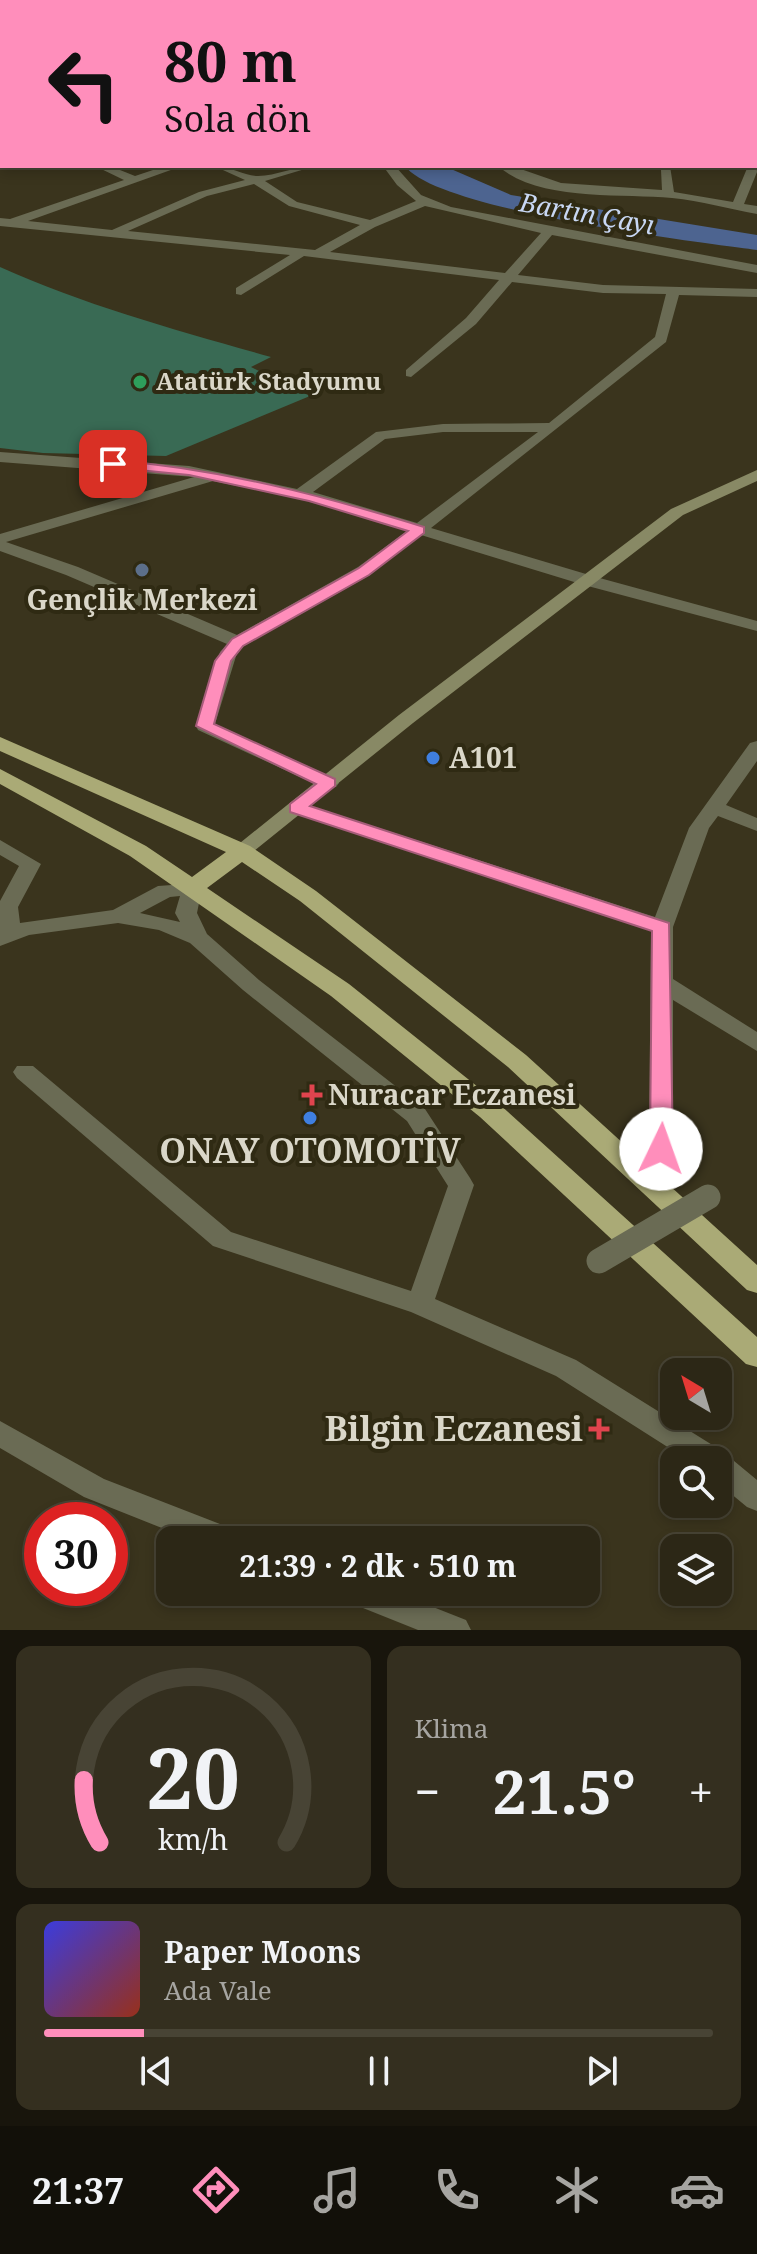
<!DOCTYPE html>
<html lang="tr">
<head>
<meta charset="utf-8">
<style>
  body { margin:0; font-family:"Noto Serif",serif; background:#342f1f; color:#f1f3f6; height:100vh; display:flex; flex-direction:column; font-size:30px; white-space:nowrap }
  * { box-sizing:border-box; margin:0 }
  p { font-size:26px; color:#a6a5a1 }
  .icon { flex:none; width:44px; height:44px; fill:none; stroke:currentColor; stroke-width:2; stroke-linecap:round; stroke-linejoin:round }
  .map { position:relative; height:1630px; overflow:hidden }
  .side { display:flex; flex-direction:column; gap:16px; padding:16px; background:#18150c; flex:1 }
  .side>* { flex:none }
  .banner { position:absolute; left:0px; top:0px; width:758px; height:168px; box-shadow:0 4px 12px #0003,0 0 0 2px #484435; background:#ff8ebb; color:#111; overflow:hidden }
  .needle { width:52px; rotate:322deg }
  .controls { position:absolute; left:660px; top:1358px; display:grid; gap:16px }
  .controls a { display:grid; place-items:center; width:72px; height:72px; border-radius:16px; background:#2c2716; box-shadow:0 4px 12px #0003,0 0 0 2px #484435; font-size:40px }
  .speed { position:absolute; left:24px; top:1502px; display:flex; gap:16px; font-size:40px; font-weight:700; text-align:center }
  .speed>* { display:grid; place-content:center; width:104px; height:104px; border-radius:50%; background:#2c2716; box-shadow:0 4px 12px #0003,0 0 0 2px #484435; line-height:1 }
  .speed .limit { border:12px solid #d22; background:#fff; color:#111 }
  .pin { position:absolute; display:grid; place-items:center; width:68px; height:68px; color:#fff; margin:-34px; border-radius:16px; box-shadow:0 4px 12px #0006 }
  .me { position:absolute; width:88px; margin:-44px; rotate:3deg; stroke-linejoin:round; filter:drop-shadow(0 0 6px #0008) }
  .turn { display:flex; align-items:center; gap:28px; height:168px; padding:0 32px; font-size:36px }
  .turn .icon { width:104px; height:104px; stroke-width:2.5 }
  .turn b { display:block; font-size:56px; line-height:68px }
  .big { font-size:60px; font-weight:700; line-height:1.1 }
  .side .card { flex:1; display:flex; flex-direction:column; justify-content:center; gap:12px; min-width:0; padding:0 28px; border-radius:16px; background:#342f1f }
  .side .dial { align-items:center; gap:0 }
  .dial svg { height:208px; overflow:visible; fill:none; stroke:#484435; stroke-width:7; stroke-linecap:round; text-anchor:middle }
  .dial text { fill:#f1f3f6; stroke:none }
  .song { display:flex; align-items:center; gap:24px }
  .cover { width:96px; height:96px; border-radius:12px; background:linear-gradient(135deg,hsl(240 70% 55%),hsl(10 70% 35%)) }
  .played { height:8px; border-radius:4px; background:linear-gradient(90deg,#ff8ebb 15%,#484435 15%) }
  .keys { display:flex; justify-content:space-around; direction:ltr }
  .heat { display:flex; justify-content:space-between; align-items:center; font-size:44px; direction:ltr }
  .side .tiles { flex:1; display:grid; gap:16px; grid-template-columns:1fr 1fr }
  .card:last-child { grid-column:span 2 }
  .trip { position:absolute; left:156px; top:1526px; width:444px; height:80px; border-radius:16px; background:#2c2716; box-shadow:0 4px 12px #0003,0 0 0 2px #484435; font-weight:700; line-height:80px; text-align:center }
  .menu { display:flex; height:128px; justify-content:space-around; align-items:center; background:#121009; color:#a6a5a1 }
  .menu .icon { width:56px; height:56px }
  .menu .current { color:#ff8ebb }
  .menu b { font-size:36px; color:#f1f3f6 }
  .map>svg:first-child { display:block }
  .green { fill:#396a54 }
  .water { fill:#4d6490 }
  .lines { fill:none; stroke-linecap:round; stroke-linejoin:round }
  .minor { fill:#6a6b54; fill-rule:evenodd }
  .secondary { fill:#888965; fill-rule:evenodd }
  .primary { fill:#9fa071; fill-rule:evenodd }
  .trunk { fill:#aaaa76; fill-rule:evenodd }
  .pedestrian-bridge { stroke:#6a6b54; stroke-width:25 }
  .route { fill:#ff8ebb; stroke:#a65c7a; stroke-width:2 }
  .leisure-dot { fill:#2e9e5b; stroke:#2f2a13; stroke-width:3 }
  .service-dot { fill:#5c6f8a; stroke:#2f2a13; stroke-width:3 }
  .shop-dot { fill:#3f7fe0; stroke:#2f2a13; stroke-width:3 }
  .health-dot { fill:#e0444e; stroke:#2f2a13; stroke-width:3 }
  .labels { text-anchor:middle; stroke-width:8; stroke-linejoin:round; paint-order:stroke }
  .far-poi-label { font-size:24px; font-weight:bold; fill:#dad7c9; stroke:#2f2a13; text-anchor:start }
  .far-water-label { font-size:26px; font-style:italic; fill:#c8d7f3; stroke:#2f2a13 }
  .poi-label { font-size:28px; font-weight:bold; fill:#dad7c9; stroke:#2f2a13; text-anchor:start }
  .near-poi-label { font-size:34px; font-weight:bold; fill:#dad7c9; stroke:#2f2a13 }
</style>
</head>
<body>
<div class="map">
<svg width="757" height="1630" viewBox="0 0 757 1630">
  <rect width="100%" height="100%" fill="#3a341d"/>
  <path class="green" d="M0 267C87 306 179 331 271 357L251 367 310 396 166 456 43 453 0 448Z"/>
  <path class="water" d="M405 166H444L511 195 757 235V250C695 242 437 210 405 166Z"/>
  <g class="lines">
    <path class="minor" d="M0 24 2 25V31L0 30Z
      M756 28H757V34H756Z
      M0 69H2V75H0Z
      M0 90H2L0 97Z
      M0 111H2V118H0Z
      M756 112H757V118H756Z
      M756 143H757V149H756Z
      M756 163 757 172 744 204 757 206V214C729 209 701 201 672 198 621 193 539 202 498 166H512L561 183 662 190 661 170 654 166H670L674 192 733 202 748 166H756Z
      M95 166H110L135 176 165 166H182L28 221 112 230 199 192 245 180 214 166C231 166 244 176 258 176 276 176 295 166 315 166L265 181 297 202 370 220 416 201 397 185 383 166H395L421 195 451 207 757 265V273L552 235 518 275 603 285 757 289V297L679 295 666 342 431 528 596 577 757 621V631L584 585 421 535 370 575 244 646 237 653 215 724 336 779 339 783 336 787H322L198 730 196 726 220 652 227 644 66 575 0 551V534L194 477 0 462V452L189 466 297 489 376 432 443 424 549 423 655 337 666 294 603 293 512 282 476 324 411 377 406 376V370L466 318 499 280 304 256 241 295 236 294V288L290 255 0 226V218L10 219 124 180ZM254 184 289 206 360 225 315 250 128 231 207 196ZM425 206 541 233 505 273 330 252 375 227ZM443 432H538L417 523 313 492 385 439ZM213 481 310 501 407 531 358 567 237 635 78 567 6 542Z
      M757 741V761L726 805 757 818V831L718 816 709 828 673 927V979L757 1032V1051L673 1000V1149L670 1155 661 1158 652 1155 649 1149 651 931 290 812 287 808 297 802 304 804 655 917 689 828 750 743Z
      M0 840 41 864 18 907 20 923 113 910 158 886 199 883 202 888 197 913 207 934 259 980 425 1109 470 1178 474 1185 435 1299 576 1360 722 1451 757 1480V1511L747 1507 718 1483V1460H688L556 1376 411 1312 213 1246 17 1078 13 1072 17 1066H33L231 1232 411 1291 448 1186 407 1121 243 990 190 943 159 930 118 923 29 935 0 946V901L19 866 0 855ZM180 896 175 913 180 922 140 913 170 897Z
      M0 1421 104 1479 238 1531 242 1540H192L84 1497 0 1448Z
      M344 1592H395L466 1620 471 1630H418L348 1602Z"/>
    <path class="secondary" d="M756 11H757V17H756Z
      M757 470V481L683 515 413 723 249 855H235L232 851 235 847 399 715 671 509Z"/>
    <path class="primary" d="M752 0H757V4L751 2Z
      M0 141H2V147H0Z"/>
    <path class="trunk" d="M0 737 250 846 316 891 526 1055 757 1265V1293L747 1290 508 1067 300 901 242 862 207 888 349 984 498 1103 757 1337V1367L746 1364 480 1117 331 996 130 856 0 784V769L146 846 192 877 226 852 0 751Z"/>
    <path class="pedestrian-bridge" d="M599 1261 708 1197"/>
  </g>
  <path class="route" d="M113 460C221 469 321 495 424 527V533L369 575 243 646 231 661 214 724 335 779V786L310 806 669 923 673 1149 669 1155H654L650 1149 652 931 290 812V804L316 784 196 726 215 661 232 639 359 568 408 531 309 501 189 475 108 467 106 464Z"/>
  <circle class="leisure-dot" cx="140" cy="382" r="8"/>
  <circle class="service-dot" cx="142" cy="570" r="8"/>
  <g class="shop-dot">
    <circle cx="433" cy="758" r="8"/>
    <circle cx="310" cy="1118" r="8"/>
  </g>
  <g class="health-dot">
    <path d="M308 1083h8v8h8v8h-8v8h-8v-8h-8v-8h8z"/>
    <path d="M595 1417h8v8h8v8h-8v8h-8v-8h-8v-8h8z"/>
  </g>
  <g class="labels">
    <g class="far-poi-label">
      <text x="156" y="390">Atatürk Stadyumu</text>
    </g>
    <g class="far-water-label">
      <text transform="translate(587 214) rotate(10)" y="9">Bartın Çayı</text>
    </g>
    <g class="poi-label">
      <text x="142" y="610" text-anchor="middle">Gençlik Merkezi</text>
      <text x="449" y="768">A101</text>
      <text x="328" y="1105">Nuracar Eczanesi</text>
    </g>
    <g class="near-poi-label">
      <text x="310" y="1163">ONAY OTOMOTİV</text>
      <text x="583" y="1441" text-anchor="end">Bilgin Eczanesi</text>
    </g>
  </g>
</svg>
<div class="controls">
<a><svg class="needle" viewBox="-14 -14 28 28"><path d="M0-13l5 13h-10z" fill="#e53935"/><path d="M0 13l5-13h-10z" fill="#a6a5a1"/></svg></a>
<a><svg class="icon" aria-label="search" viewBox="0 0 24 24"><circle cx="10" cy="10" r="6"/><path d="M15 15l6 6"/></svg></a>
<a><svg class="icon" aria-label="layers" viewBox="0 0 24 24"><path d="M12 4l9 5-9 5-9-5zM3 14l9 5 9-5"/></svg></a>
</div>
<div class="speed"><div class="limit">30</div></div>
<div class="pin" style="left:113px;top:464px;background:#d93025"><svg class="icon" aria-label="arrive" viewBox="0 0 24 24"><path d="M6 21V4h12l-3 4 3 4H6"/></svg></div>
<svg class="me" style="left:661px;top:1149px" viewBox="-20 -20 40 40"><circle r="19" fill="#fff"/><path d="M0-13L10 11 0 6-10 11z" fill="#ff8ebb"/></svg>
<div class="trip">21:39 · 2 dk · 510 m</div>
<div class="banner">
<div class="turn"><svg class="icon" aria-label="left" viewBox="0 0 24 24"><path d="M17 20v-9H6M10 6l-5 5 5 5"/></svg><div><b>80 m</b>Sola dön</div></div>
</div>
</div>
<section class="side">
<div class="tiles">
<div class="card dial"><svg viewBox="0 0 100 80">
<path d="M14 69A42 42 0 1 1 86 69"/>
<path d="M14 69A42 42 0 0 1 8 45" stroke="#ff8ebb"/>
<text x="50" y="56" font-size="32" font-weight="700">20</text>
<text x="50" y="72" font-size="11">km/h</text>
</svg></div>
<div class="card"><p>Klima</p>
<div class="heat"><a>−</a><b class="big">21.5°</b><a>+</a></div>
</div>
<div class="card">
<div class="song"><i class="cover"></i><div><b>Paper Moons</b><p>Ada Vale</p></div></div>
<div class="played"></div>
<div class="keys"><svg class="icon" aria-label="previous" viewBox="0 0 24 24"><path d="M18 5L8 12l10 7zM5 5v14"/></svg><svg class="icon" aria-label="pause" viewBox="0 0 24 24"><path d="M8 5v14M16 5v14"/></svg><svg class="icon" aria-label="next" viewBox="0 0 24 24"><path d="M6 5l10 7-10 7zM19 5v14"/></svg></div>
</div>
</div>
</section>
<nav class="menu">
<b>21:37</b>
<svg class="icon current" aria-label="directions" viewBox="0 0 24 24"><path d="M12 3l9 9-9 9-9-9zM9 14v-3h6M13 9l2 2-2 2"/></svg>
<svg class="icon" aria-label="music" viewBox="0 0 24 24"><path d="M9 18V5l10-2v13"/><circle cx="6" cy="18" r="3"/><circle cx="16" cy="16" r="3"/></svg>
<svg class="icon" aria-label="phone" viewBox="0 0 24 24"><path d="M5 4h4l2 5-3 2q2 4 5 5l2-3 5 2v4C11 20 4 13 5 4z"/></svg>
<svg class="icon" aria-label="climate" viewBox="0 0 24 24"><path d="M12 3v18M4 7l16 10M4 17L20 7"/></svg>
<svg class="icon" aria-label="car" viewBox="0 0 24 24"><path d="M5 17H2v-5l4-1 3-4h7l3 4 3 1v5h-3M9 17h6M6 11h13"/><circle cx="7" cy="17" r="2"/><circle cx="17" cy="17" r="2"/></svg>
</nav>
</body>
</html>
